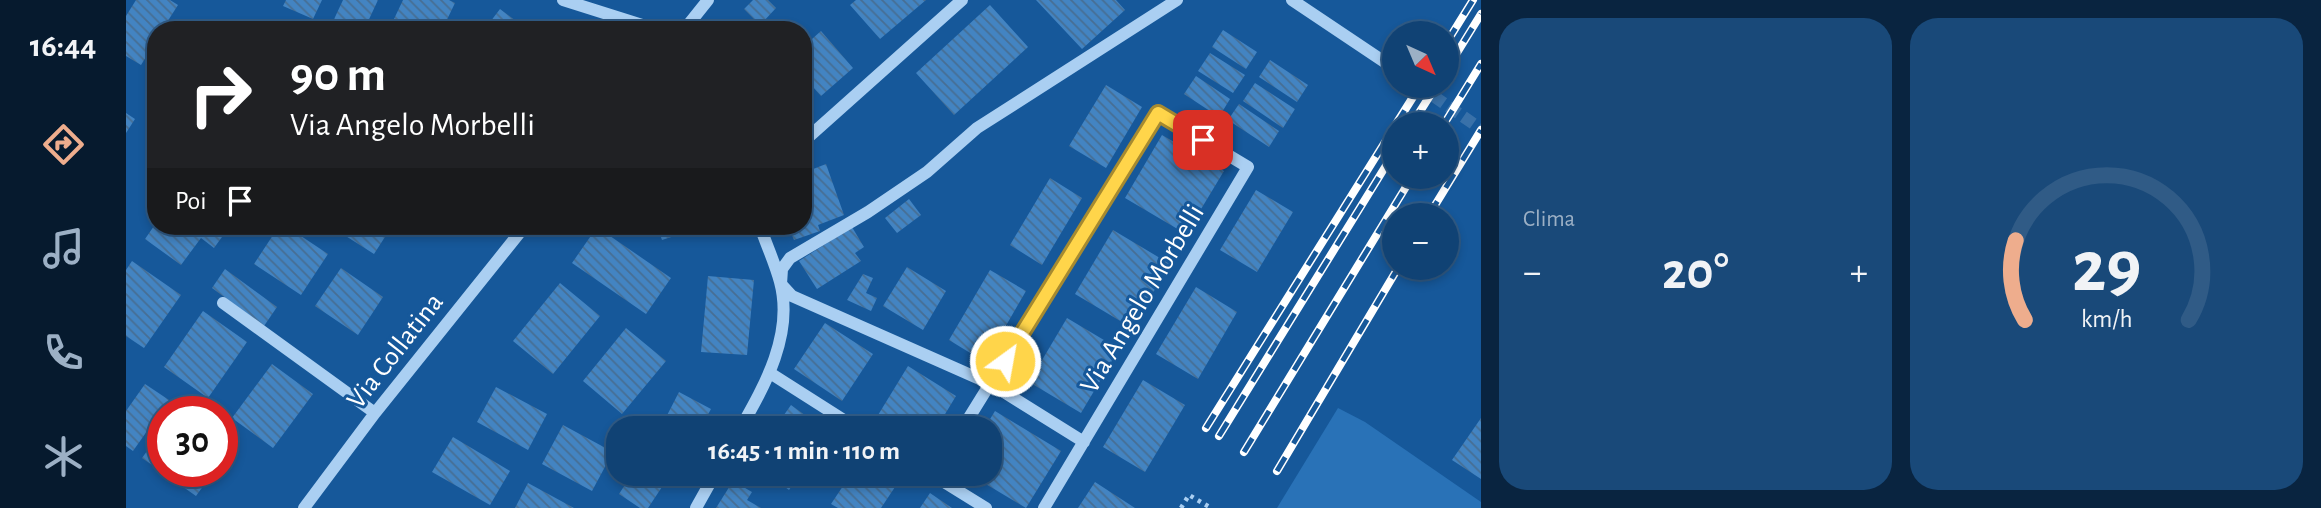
<!DOCTYPE html>
<html lang="it">
<head>
<meta charset="utf-8">
<style>
  body { margin:0; font-family:"Alegreya Sans",sans-serif; background:#194979; color:#f1f3f6; height:100vh; display:flex; flex-direction:column; font-size:26px; white-space:nowrap }
  * { box-sizing:border-box; margin:0 }
  p { font-size:23px; color:#9cb0c5 }
  .icon { flex:none; width:38px; height:38px; fill:none; stroke:currentColor; stroke-width:2; stroke-linecap:round; stroke-linejoin:round }
  .map { position:relative; flex:1; overflow:hidden }
  .details { display:flex; flex-direction:column; gap:18px; padding:18px; background:#092440; width:840px }
  .details>* { flex:none }
  .banner { position:absolute; left:21px; top:21px; width:665px; height:214px; border-radius:28px; box-shadow:0 4px 10px #0003,0 0 0 2px #305b86; background:#202124; color:#fff; overflow:hidden }
  .needle { width:46px; rotate:136deg }
  .buttons { position:absolute; left:1256px; top:21px; display:grid; gap:14px }
  .buttons a { display:grid; place-items:center; width:77px; height:77px; border-radius:50%; background:#104274; box-shadow:0 4px 10px #0003,0 0 0 2px #305b86; font-size:35px }
  .speed { position:absolute; left:21px; top:396px; display:flex; gap:14px; font-size:35px; font-weight:700; text-align:center }
  .speed>* { display:grid; place-content:center; width:91px; height:91px; border-radius:50%; background:#104274; box-shadow:0 4px 10px #0003,0 0 0 2px #305b86; line-height:1 }
  .speed .limit { border:10px solid #d22; background:#fff; color:#111 }
  .pin { position:absolute; display:grid; place-items:center; width:60px; height:60px; color:#fff; margin:-30px; border-radius:14px; box-shadow:0 4px 10px #0006 }
  .me { position:absolute; width:77px; margin:-38px; rotate:32deg; stroke-linejoin:round; filter:drop-shadow(0 0 5px #0008) }
  .turn { display:flex; align-items:center; gap:24px; height:147px; padding:0 28px; font-size:32px }
  .turn .icon { width:91px; height:91px; stroke-width:2.5 }
  .turn b { display:block; font-size:49px; line-height:60px }
  .then { display:flex; align-items:center; height:66px; padding:0 28px; background:#0003; gap:14px; font-size:26px }
  .big { font-size:52px; font-weight:700; line-height:1.1 }
  .details .widget { flex:1; display:flex; flex-direction:column; justify-content:center; gap:10px; min-width:0; padding:0 24px; border-radius:28px; background:#194979 }
  .details .dial { align-items:center; gap:0 }
  .dial svg { height:182px; overflow:visible; fill:none; stroke:#305b86; stroke-width:7; stroke-linecap:round; text-anchor:middle }
  .dial text { fill:#f1f3f6; stroke:none }
  .heat { display:flex; justify-content:space-between; align-items:center; font-size:38px; direction:ltr }
  .details .tiles { flex:1; display:grid; gap:18px; grid-template-columns:repeat(2,1fr) }
  .trip { position:absolute; left:480px; top:416px; width:396px; height:70px; border-radius:28px; background:#104274; box-shadow:0 4px 10px #0003,0 0 0 2px #305b86; font-weight:700; line-height:70px; text-align:center }
  main { display:flex; flex:1; min-height:0 }
  .tabs { display:flex; flex-direction:column; width:126px; justify-content:space-around; align-items:center; background:#061a2e; color:#9cb0c5 }
  .tabs .icon { width:49px; height:49px }
  .tabs .on { color:#eead8d }
  .tabs b { font-size:32px; color:#f1f3f6 }
  .map>svg:first-child { display:block }
  .green { fill:#2972b7 }
  .building { fill:url(#building-back-hatch) }
  .lines { fill:none; stroke-linecap:round; stroke-linejoin:round }
  .minor-tunnel { stroke:#3971a9; stroke-width:12; stroke-dasharray:12 6; stroke-linecap:butt }
  .path { stroke:#aacff2; stroke-width:4.5; stroke-dasharray:3.5 5; stroke-linecap:butt }
  .minor { stroke:#aacff2; stroke-width:12 }
  .rail-casing { stroke:#fff; stroke-width:8 }
  .rail { stroke:#16589a; stroke-width:5; stroke-dasharray:16; stroke-linecap:butt }
  .route-casing { stroke:#a68a30; stroke-width:18 }
  .route { stroke:#ffd54a; stroke-width:12 }
  .labels { text-anchor:middle; stroke-width:6; stroke-linejoin:round; paint-order:stroke }
  .street-label { font-size:28px; fill:#fff; stroke:#16589a }
</style>
</head>
<body>
<main>
<nav class="tabs">
<b>16:44</b>
<svg class="icon on" aria-label="directions" viewBox="0 0 24 24"><path d="M12 3l9 9-9 9-9-9zM9 14v-3h6M13 9l2 2-2 2"/></svg>
<svg class="icon" aria-label="music" viewBox="0 0 24 24"><path d="M9 18V5l10-2v13"/><circle cx="6" cy="18" r="3"/><circle cx="16" cy="16" r="3"/></svg>
<svg class="icon" aria-label="phone" viewBox="0 0 24 24"><path d="M5 4h4l2 5-3 2q2 4 5 5l2-3 5 2v4C11 20 4 13 5 4z"/></svg>
<svg class="icon" aria-label="climate" viewBox="0 0 24 24"><path d="M12 3v18M4 7l16 10M4 17L20 7"/></svg>
</nav>
<div class="map">
<svg width="1355" height="508" viewBox="0 0 1355 508">
  <defs>
    <pattern id="building-back-hatch" width="6" height="6" patternUnits="userSpaceOnUse" patternTransform="scale(1.75)"><rect width="6" height="6" fill="#4384c2"/><path d="M-1 5l2 2M0 0l6 6M5-1l2 2" fill="none" stroke="#476e93"/></pattern>
  </defs>
  <rect width="100%" height="100%" fill="#16589a"/>
  <path class="green" d="M1212 408 1239 422 1355 502V508H1151Z"/>
  <path class="building" d="M10 0H44L52 5 36 30H30V41L15 65 0 56V16Z
    M160 0H196L187 19 157 6Z
    M217 0H252L238 30H203Z
    M277 0H323L329 3 316 30H290L268 19Z
    M627 0H642L650 8 634 25 618 9Z
    M730 0H800L754 39 724 5Z
    M910 0H990L999 10 956 49Z
    M864 5 902 47 828 115 790 73Z
    M374 9 402 30H358Z
    M1097 30 1131 52 1120 69 1086 47Z
    M695 31 727 68 695 96 677 76V47Z
    M1084 53 1119 75 1107 93 1072 71Z
    M1144 60 1182 85 1171 102 1133 77Z
    M1070 76 1104 99 1093 117 1058 94Z
    M1129 83 1169 109 1157 128 1117 101Z
    M980 85 1016 107 980 168 943 146Z
    M1113 104 1153 131 1143 147 1102 120Z
    M0 113 9 119 0 133Z
    M1036 135 1098 171 1060 234 999 198Z
    M700 164 718 215 692 225 694 231 668 240 662 226H677V173Z
    M924 178 956 198 916 265 884 245Z
    M1130 190 1167 212 1131 272 1094 250Z
    M783 199 795 215 771 233 759 218Z
    M28 226H104L88 248 75 238 55 265 19 239Z
    M153 226H160L202 254 175 295 128 264Z
    M204 226H266L248 254Z
    M531 226H579L536 240Z
    M471 227 545 278 520 314 446 263Z
    M726 227 738 247 729 253 735 261 691 289 673 261Z
    M987 230 1044 264 1006 328 949 294Z
    M6 261 55 295 18 348 0 336V270Z
    M781 267 820 291 797 330 757 306Z
    M215 268 257 297 232 335 189 306Z
    M99 269 151 307 138 326 86 288Z
    M864 270 900 291 859 362 823 340Z
    M737 274 747 278 740 293 751 298 745 311 721 300Z
    M582 276 628 280 621 355 575 352Z
    M434 283 474 316 427 374 387 341Z
    M1070 287 1111 312 1072 379 1030 354Z
    M77 311 121 342 82 398 38 367Z
    M941 318 993 349 955 413 903 382Z
    M699 323 747 354 716 401 668 369Z
    M500 328 540 361 496 414 457 381Z
    M146 364 187 394 147 448 106 418Z
    M782 366 830 396 810 429H763L749 420Z
    M1017 380 1059 405 1019 472 977 447Z
    M19 384 43 400 7 451 0 446V411Z
    M370 387 421 414 402 450 351 422Z
    M553 392 585 409 574 429H534Z
    M665 405 698 429H648Z
    M869 411 935 451 900 508 843 474H863V429H858Z
    M1355 418V479L1326 460Z
    M437 425 487 452 466 491 416 464Z
    M37 429V471H88L70 496 16 458Z
    M327 437 384 471 364 505 306 472Z
    M506 474H537L542 478 522 508H514L493 494Z
    M642 474H674L663 490Z
    M725 474H763L773 481 755 508H712L705 504Z
    M607 481 626 492 621 500 635 508H590Z
    M969 482 1009 508H952Z
    M402 483 448 508H389Z
    M804 493 826 508H794Z"/>
  <g class="lines">
    <path class="minor-tunnel" d="M1293 86 1355 129"/>
    <path class="path" d="M1055 508 1063 495 1085 508"/>
    <path class="minor" d="M437 0 532 30
      M1166 0 1269 69
      M558 30 582 0
      M677 142 836 0
      M97 303 249 413
      M644 373 732 429
      M614 429C639 385 668 334 654 282 649 263 640 244 634 226
      M836 429 1032 113 1122 167 918 508
      M958 442 865 384 666 296 655 284 656 269 664 258 742 212 801 172 851 128 1051 0
      M805 474 860 508
      M178 508 249 413 399 226
      M570 508 589 474"/>
    <defs>
      <path id="rail" d="M1321 42 1347 0
        M1321 69 1355 14
        M1270 124 1294 86
        M1286 124 1310 86
        M1318 124 1355 64
        M1303 215 1355 130
        M1080 428 1269 126
        M1093 436 1269 151
        M1118 452 1286 177
        M1151 471 1272 268"/>
    </defs>
    <use href="#rail" class="rail-casing"/>
    <use href="#rail" class="rail"/>
  </g>
  <g class="lines">
    <defs>
      <path id="route" d="M879 361 1032 113 1077 140"/>
    </defs>
    <use href="#route" class="route-casing"/>
    <use href="#route" class="route"/>
  </g>
  <g class="labels">
    <g class="street-label">
      <text transform="translate(1015 298) rotate(-59)" y="10">Via Angelo Morbelli</text>
      <text transform="translate(268 350) rotate(-52)" y="10">Via Collatina</text>
    </g>
  </g>
</svg>
<div class="buttons">
<a><svg class="needle" viewBox="-14 -14 28 28"><path d="M0-13l5 13h-10z" fill="#e53935"/><path d="M0 13l5-13h-10z" fill="#9cb0c5"/></svg></a>
<a>+</a>
<a>−</a>
</div>
<div class="speed"><div class="limit">30</div></div>
<div class="pin" style="left:1077px;top:140px;background:#d93025"><svg class="icon" aria-label="arrive" viewBox="0 0 24 24"><path d="M6 21V4h12l-3 4 3 4H6"/></svg></div>
<svg class="me" style="left:879px;top:361px" viewBox="-20 -20 40 40"><circle r="17" fill="#ffd54a" stroke="#fff" stroke-width="3"/><path d="M0-11L8 9 0 5-8 9z" fill="#fff"/></svg>
<div class="trip">16:45 · 1 min · 110 m</div>
<div class="banner">
<div class="turn"><svg class="icon" aria-label="right" viewBox="0 0 24 24"><path d="M7 20v-9h11M14 6l5 5-5 5"/></svg><div><b>90 m</b>Via Angelo Morbelli</div></div>
<div class="then">Poi<svg class="icon" aria-label="arrive" viewBox="0 0 24 24"><path d="M6 21V4h12l-3 4 3 4H6"/></svg></div>
</div>
</div>
<section class="details">
<div class="tiles">
<div class="widget"><p>Clima</p>
<div class="heat"><a>−</a><b class="big">20°</b><a>+</a></div>
</div>
<div class="widget dial"><svg viewBox="0 0 100 80">
<path d="M14 69A42 42 0 1 1 86 69"/>
<path d="M14 69A42 42 0 0 1 10 34" stroke="#eead8d"/>
<text x="50" y="56" font-size="32" font-weight="700">29</text>
<text x="50" y="72" font-size="11">km/h</text>
</svg></div>
</div>
</section>
</main>
</body>
</html>
